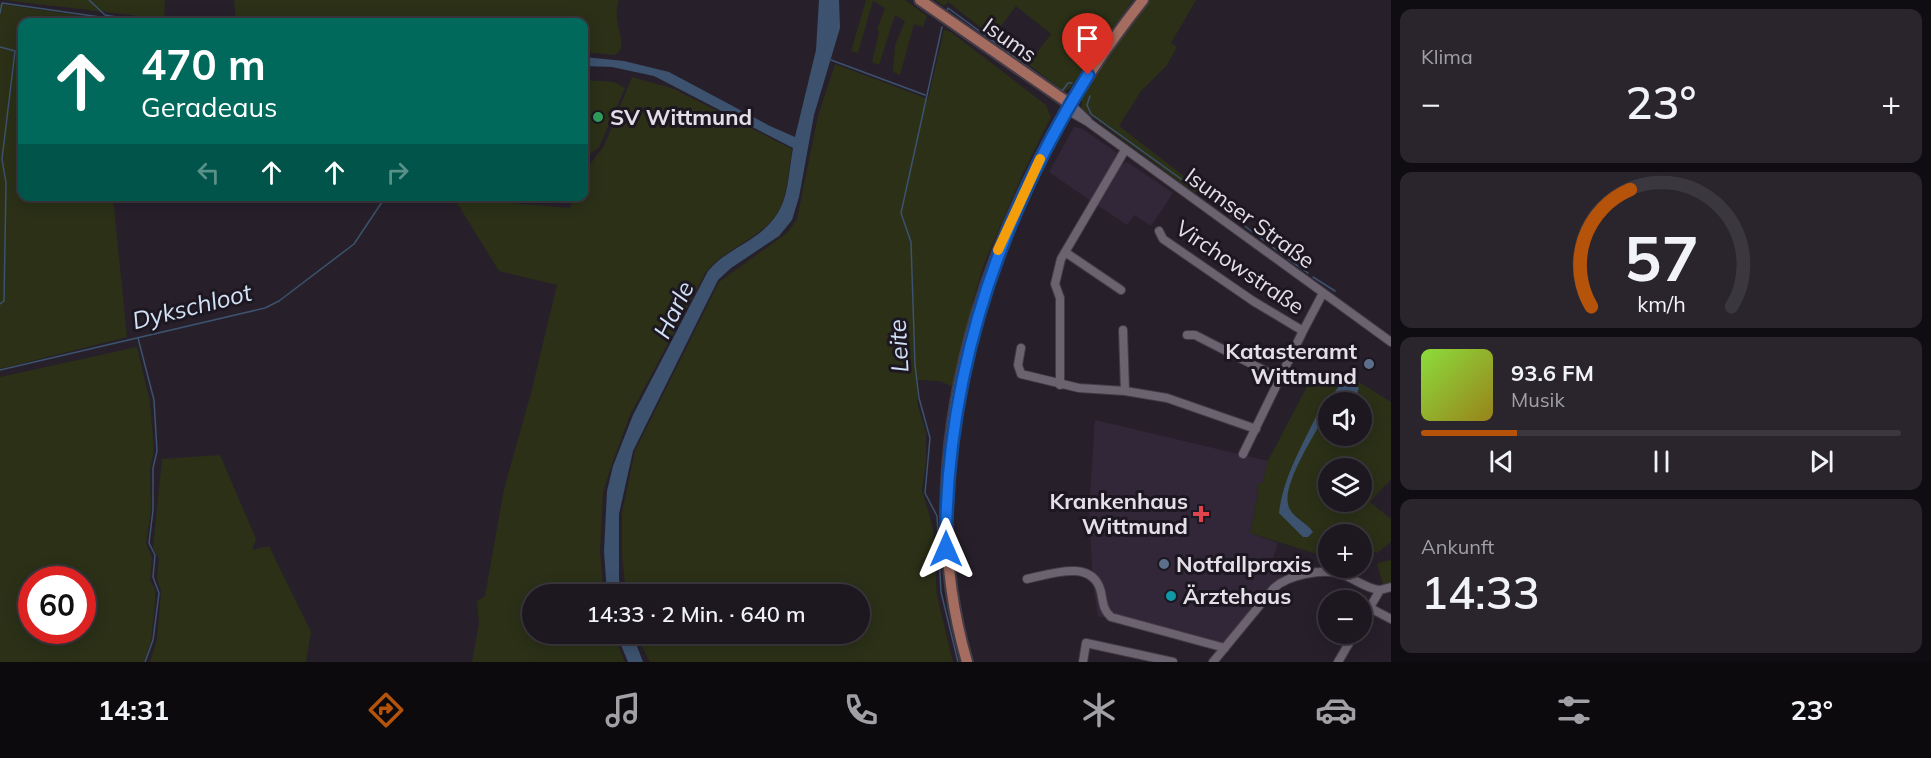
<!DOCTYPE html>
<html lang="de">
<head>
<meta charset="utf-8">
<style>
  body { margin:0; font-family:Mulish,sans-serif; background:#2a252d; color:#f1f3f6; height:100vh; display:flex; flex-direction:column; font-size:22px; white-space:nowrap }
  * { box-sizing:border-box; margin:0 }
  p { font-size:20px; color:#a0a0a5 }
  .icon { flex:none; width:33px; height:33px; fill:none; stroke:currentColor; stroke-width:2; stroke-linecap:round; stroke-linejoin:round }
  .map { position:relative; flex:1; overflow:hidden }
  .side { display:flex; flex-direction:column; gap:9px; padding:9px; background:#100d12; width:540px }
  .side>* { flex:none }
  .banner { position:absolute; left:18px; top:18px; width:570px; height:183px; border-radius:12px; box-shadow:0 3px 15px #0003,0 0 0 2px #3b373e; background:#00695c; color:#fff; overflow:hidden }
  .fabs { position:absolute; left:1318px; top:392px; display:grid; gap:12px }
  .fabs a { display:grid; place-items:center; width:54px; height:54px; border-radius:50%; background:#1d1820; box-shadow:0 3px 15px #0003,0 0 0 2px #3b373e; font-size:30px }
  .speed { position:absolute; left:18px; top:566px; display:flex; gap:12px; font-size:30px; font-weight:700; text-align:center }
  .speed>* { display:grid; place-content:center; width:78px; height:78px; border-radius:50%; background:#1d1820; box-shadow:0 3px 15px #0003,0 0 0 2px #3b373e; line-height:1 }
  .speed .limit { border:9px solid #d22; background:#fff; color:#111 }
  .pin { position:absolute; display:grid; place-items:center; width:51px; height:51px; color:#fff; margin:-62px -26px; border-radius:50% 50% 50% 0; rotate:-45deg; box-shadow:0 0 6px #0007 }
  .pin .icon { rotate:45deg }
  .me { position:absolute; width:66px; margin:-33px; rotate:0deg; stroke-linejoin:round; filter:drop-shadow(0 0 4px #0008) }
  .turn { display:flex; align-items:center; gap:21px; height:126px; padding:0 24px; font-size:27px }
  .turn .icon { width:78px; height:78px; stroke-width:2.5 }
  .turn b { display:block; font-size:42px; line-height:51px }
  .lanes { display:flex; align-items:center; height:57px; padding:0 24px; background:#0003; justify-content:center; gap:30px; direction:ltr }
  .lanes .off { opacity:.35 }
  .big { font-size:45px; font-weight:600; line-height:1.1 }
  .side .tile { flex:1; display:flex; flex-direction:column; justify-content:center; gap:9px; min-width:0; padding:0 21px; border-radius:12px; background:#2a252d }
  .side .dial { align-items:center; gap:0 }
  .dial svg { height:156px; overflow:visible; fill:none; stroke:#3b373e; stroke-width:7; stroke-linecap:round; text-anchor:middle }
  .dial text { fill:#f1f3f6; stroke:none }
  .song { display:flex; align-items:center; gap:18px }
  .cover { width:72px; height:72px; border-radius:9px; background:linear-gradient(135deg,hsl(90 70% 55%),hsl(50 70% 35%)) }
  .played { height:6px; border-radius:3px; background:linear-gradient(90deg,#b45309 20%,#3b373e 20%) }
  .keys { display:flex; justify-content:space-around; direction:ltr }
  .heat { display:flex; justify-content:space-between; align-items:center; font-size:33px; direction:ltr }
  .trip { position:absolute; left:522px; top:584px; width:348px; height:60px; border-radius:30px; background:#1d1820; box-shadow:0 3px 15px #0003,0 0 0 2px #3b373e; font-weight:600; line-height:60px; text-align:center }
  .dock { display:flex; height:96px; justify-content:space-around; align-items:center; background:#0c0a0d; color:#a0a0a5 }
  .dock .icon { width:42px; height:42px }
  .dock .selected { color:#b45309 }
  .dock b { font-size:27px; color:#f1f3f6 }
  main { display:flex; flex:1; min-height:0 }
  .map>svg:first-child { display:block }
  .built { fill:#322738 }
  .green { fill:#2b3017; fill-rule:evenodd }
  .water { fill:#3c526e }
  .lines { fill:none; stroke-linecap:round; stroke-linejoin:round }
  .stream { stroke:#3c526e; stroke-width:1.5 }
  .minor-casing { stroke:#433c46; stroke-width:10 }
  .major-casing { stroke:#433c46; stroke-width:14 }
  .minor { stroke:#6c6370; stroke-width:8 }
  .major { stroke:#a46d60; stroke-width:10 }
  .route-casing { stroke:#114b97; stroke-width:15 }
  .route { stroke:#1a73e8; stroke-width:10 }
  .slow { stroke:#f59e0b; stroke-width:10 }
  .leisure-dot { fill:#2e9e5b; stroke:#1d1721; stroke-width:2 }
  .service-dot { fill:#5c6f8a; stroke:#1d1721; stroke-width:2 }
  .health-dot { fill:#e0444e; stroke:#1d1721; stroke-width:2 }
  .culture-dot { fill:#0f9aa8; stroke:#1d1721; stroke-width:2 }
  .labels { text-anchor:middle; stroke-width:6; stroke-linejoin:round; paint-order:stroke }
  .street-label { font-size:22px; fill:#e4dfe7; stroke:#1d1721 }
  .poi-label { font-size:22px; font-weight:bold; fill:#e4dfe7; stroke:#1d1721; text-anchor:start }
  .water-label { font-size:24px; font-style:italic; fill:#d1e1f6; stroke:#1d1721 }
</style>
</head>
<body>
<main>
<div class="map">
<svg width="1391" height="662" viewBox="0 0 1391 662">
  <rect width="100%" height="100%" fill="#27202b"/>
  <path class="built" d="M1074 127 1083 129 1117 153 1115 162 1091 201 1049 172Z
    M1127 162 1173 193 1151 226 1134 215 1127 225 1097 205 1121 165Z
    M1095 420 1268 461 1262 484H1258L1256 506 1250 533 1278 543 1271 564 1286 573 1221 648 1098 616 1093 584 1089 509Z"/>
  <path class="green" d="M4 0H165L164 19Z
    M234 0H619C612 21 623 31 621 49L615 55 584 52V22H236Z
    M866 0H905L927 16 923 27 914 24 900 75 893 72 895 46 905 21 895 15 879 65 872 62 879 32 877 29 885 8 873 1 858 53 851 51Z
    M935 0H1133L1070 88 1064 92 1028 64 1051 34 1016 6 993 37 948 2 944 6Z
    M1148 0H1196L1171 43 1177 47 1167 65 1141 91 1119 126 1202 190 1195 193 1082 109V96Z
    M0 4 124 22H22V196L113 197 127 337 0 369Z
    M944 30 951 32 1046 105 1051 117 1023 173 984 264 973 301 955 388 940 381 917 380 918 406 926 433V461L922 490 933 528 937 596 953 662H650L635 633H860V594H626L622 556V512L635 451 719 282 787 233 797 219 818 116 835 64 928 99Z
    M632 77 674 89 792 149C789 167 788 188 782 204 769 237 726 246 706 272L630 415 612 464 603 492 600 553 604 594H532V633H613L625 662H472L479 624 477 601 485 596 504 489 531 393 557 285 499 271 454 198 570 208 575 197 584 196V172L604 146Z
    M584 80 614 82 625 88 599 147 584 159Z
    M137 347 150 402 154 451 150 469 151 511 146 543 152 558 150 580 155 589V602L151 641 144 662H0V377ZM32 579H82V630H32Z
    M1341 371 1391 402V479L1370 502 1391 519V542L1377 553 1362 548V534H1329V541L1320 555 1250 533 1256 507 1253 508 1257 501 1258 483 1262 484 1268 461 1314 373 1326 379ZM1329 402H1362V435H1329ZM1329 468H1362V501H1329Z
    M220 455 256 539 252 550 269 546 311 632 306 662H150L157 640 161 591 157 579 159 559 153 548 162 459Z
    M1391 560V582L1383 585 1377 563Z"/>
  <path class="water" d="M819 0H839L840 28 814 115 799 197 792 220 779 236 731 268 718 280 633 451 619 514V579L621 594H607L604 551 607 491 613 466 633 415 708 271C719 258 731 252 745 243 790 215 785 195 793 148L654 76 612 67 584 66V57L624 61 669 72 770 126 795 137 816 50Z
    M1344 378 1359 388 1355 399 1346 401 1337 396 1328 400 1326 413C1316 433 1283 482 1288 504 1290 517 1307 522 1313 532L1308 537H1303L1279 513C1284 471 1308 437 1324 399L1333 395Z
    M616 633H632L643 662H628Z"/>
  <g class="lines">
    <path class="stream" d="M89 0 105 15 144 22
      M0 13 2 3 114 19
      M946 13 948 8 1058 89 1063 90 1068 83H1072
      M942 27 901 213 911 242 915 365 919 398 930 438 925 493 937 516 941 592 958 662
      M0 47 15 51 2 159 6 183 4 301 0 304
      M831 60 925 95
      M1090 96 1087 105 1091 114 1195 189
      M1213 202 1283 255
      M1288 259 1308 273
      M1313 277 1335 291
      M138 338 154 400 157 451 153 468V510L149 543 155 555 153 577 159 593 153 640 145 662
      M0 370 265 308 279 301 354 244 386 196"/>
    <defs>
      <path id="minor" d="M1070 104 1088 121
        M1067 110 1088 122 1391 342
        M1159 231 1163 239 1253 301 1303 331
        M1065 252 1121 290
        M1123 330 1125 391
        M1187 335H1195L1279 378
        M1021 348 1018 365 1021 374 1079 388 1125 391 1167 398 1256 429
        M1060 385V298L1055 284 1061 259 1125 150
        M1243 454 1303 331 1323 293
        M1027 579C1051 574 1093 558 1101 592 1103 602 1103 610 1111 617L1225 648
        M1370 608 1391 619
        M1362 621 1380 590 1391 587
        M1083 662 1086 643 1173 662
        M1213 662 1274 588C1288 575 1323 568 1341 574 1354 578 1366 589 1380 590
        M1338 662 1355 633"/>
      <path id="major" d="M920 0 1070 104
        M967 662C901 436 1002 177 1143 0"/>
    </defs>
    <use href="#minor" class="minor-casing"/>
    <use href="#major" class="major-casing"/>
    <use href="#minor" class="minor"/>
    <use href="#major" class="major"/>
  </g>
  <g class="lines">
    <defs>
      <path id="route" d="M946 549C945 378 998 219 1088 75"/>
    </defs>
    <use href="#route" class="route-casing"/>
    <use href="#route" class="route"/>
    <path class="slow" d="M998 250 1040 159"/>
  </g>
  <circle class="leisure-dot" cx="598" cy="117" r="6"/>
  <g class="service-dot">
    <circle cx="1369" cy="364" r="6"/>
    <circle cx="1164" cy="564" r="6"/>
  </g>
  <path class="health-dot" d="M1198 505h6v6h6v6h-6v6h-6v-6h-6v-6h6z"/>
  <circle class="culture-dot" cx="1171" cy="596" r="6"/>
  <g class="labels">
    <g class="street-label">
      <text transform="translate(1010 40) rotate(35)" y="8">Isums</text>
      <text transform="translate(1250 218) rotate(36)" y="8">Isumser Straße</text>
      <text transform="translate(1240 267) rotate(34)" y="8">Virchowstraße</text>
    </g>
    <g class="poi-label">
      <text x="610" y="125">SV Wittmund</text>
      <text x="1357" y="359" text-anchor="end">Katasteramt<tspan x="1357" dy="25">Wittmund</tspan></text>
      <text x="1188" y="509" text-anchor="end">Krankenhaus<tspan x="1188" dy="25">Wittmund</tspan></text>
      <text x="1176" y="572">Notfallpraxis</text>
      <text x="1183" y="604">Ärztehaus</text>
    </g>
    <g class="water-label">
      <text transform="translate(192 307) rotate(-14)" y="8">Dykschloot</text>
      <text transform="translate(674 310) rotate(-64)" y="8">Harle</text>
      <text transform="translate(899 346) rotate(-93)" y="8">Leite</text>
    </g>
  </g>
</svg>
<div class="fabs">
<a><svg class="icon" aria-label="sound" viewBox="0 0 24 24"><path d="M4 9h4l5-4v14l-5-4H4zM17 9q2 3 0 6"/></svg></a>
<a><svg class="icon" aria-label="layers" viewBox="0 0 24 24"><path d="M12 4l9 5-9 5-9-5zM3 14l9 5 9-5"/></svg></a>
<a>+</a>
<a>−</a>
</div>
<div class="speed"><div class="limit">60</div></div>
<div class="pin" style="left:1088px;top:75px;background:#d93025"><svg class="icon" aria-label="arrive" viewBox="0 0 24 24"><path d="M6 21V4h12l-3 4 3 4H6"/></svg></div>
<svg class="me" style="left:946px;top:549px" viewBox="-20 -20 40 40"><path d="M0-17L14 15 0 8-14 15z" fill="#1a73e8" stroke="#fff" stroke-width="4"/></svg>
<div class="trip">14:33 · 2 Min. · 640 m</div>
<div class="banner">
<div class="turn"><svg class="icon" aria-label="ahead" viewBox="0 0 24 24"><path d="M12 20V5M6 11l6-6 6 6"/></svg><div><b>470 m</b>Geradeaus</div></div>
<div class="lanes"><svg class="icon off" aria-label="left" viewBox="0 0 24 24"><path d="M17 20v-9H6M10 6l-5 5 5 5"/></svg><svg class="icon" aria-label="ahead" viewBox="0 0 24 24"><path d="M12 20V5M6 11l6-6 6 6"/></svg><svg class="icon" aria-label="ahead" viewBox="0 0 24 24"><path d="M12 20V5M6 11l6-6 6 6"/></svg><svg class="icon off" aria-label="right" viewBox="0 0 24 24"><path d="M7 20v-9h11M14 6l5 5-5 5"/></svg></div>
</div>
</div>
<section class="side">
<div class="tile"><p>Klima</p>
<div class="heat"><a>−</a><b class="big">23°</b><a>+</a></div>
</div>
<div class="tile dial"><svg viewBox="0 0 100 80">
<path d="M14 69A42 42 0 1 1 86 69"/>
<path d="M14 69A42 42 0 0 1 34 9" stroke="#b45309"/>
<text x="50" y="56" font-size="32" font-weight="700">57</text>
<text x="50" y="72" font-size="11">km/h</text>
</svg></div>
<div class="tile">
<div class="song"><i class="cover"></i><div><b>93.6 FM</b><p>Musik</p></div></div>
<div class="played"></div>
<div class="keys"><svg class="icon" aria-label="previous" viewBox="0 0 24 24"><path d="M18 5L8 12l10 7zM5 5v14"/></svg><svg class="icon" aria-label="pause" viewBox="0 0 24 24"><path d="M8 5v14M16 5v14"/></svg><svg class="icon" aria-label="next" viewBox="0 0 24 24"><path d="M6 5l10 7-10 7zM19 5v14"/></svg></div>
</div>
<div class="tile"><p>Ankunft</p><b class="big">14:33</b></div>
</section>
</main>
<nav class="dock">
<b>14:31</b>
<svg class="icon selected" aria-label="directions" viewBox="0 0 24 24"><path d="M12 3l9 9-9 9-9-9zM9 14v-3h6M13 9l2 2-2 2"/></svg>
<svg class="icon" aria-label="music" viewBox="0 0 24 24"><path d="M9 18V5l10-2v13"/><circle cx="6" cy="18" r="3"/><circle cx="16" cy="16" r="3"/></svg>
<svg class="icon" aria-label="phone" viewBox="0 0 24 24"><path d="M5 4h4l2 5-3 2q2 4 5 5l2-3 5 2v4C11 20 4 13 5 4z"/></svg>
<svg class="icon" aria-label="climate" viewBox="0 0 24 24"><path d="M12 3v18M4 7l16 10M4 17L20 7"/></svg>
<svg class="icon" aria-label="car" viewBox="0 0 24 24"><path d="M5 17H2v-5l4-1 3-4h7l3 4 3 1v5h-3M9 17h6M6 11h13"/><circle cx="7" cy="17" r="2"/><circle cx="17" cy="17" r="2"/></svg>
<svg class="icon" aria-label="filters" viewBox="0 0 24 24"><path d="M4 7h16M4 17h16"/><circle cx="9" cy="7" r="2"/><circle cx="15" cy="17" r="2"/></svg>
<b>23°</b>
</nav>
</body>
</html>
